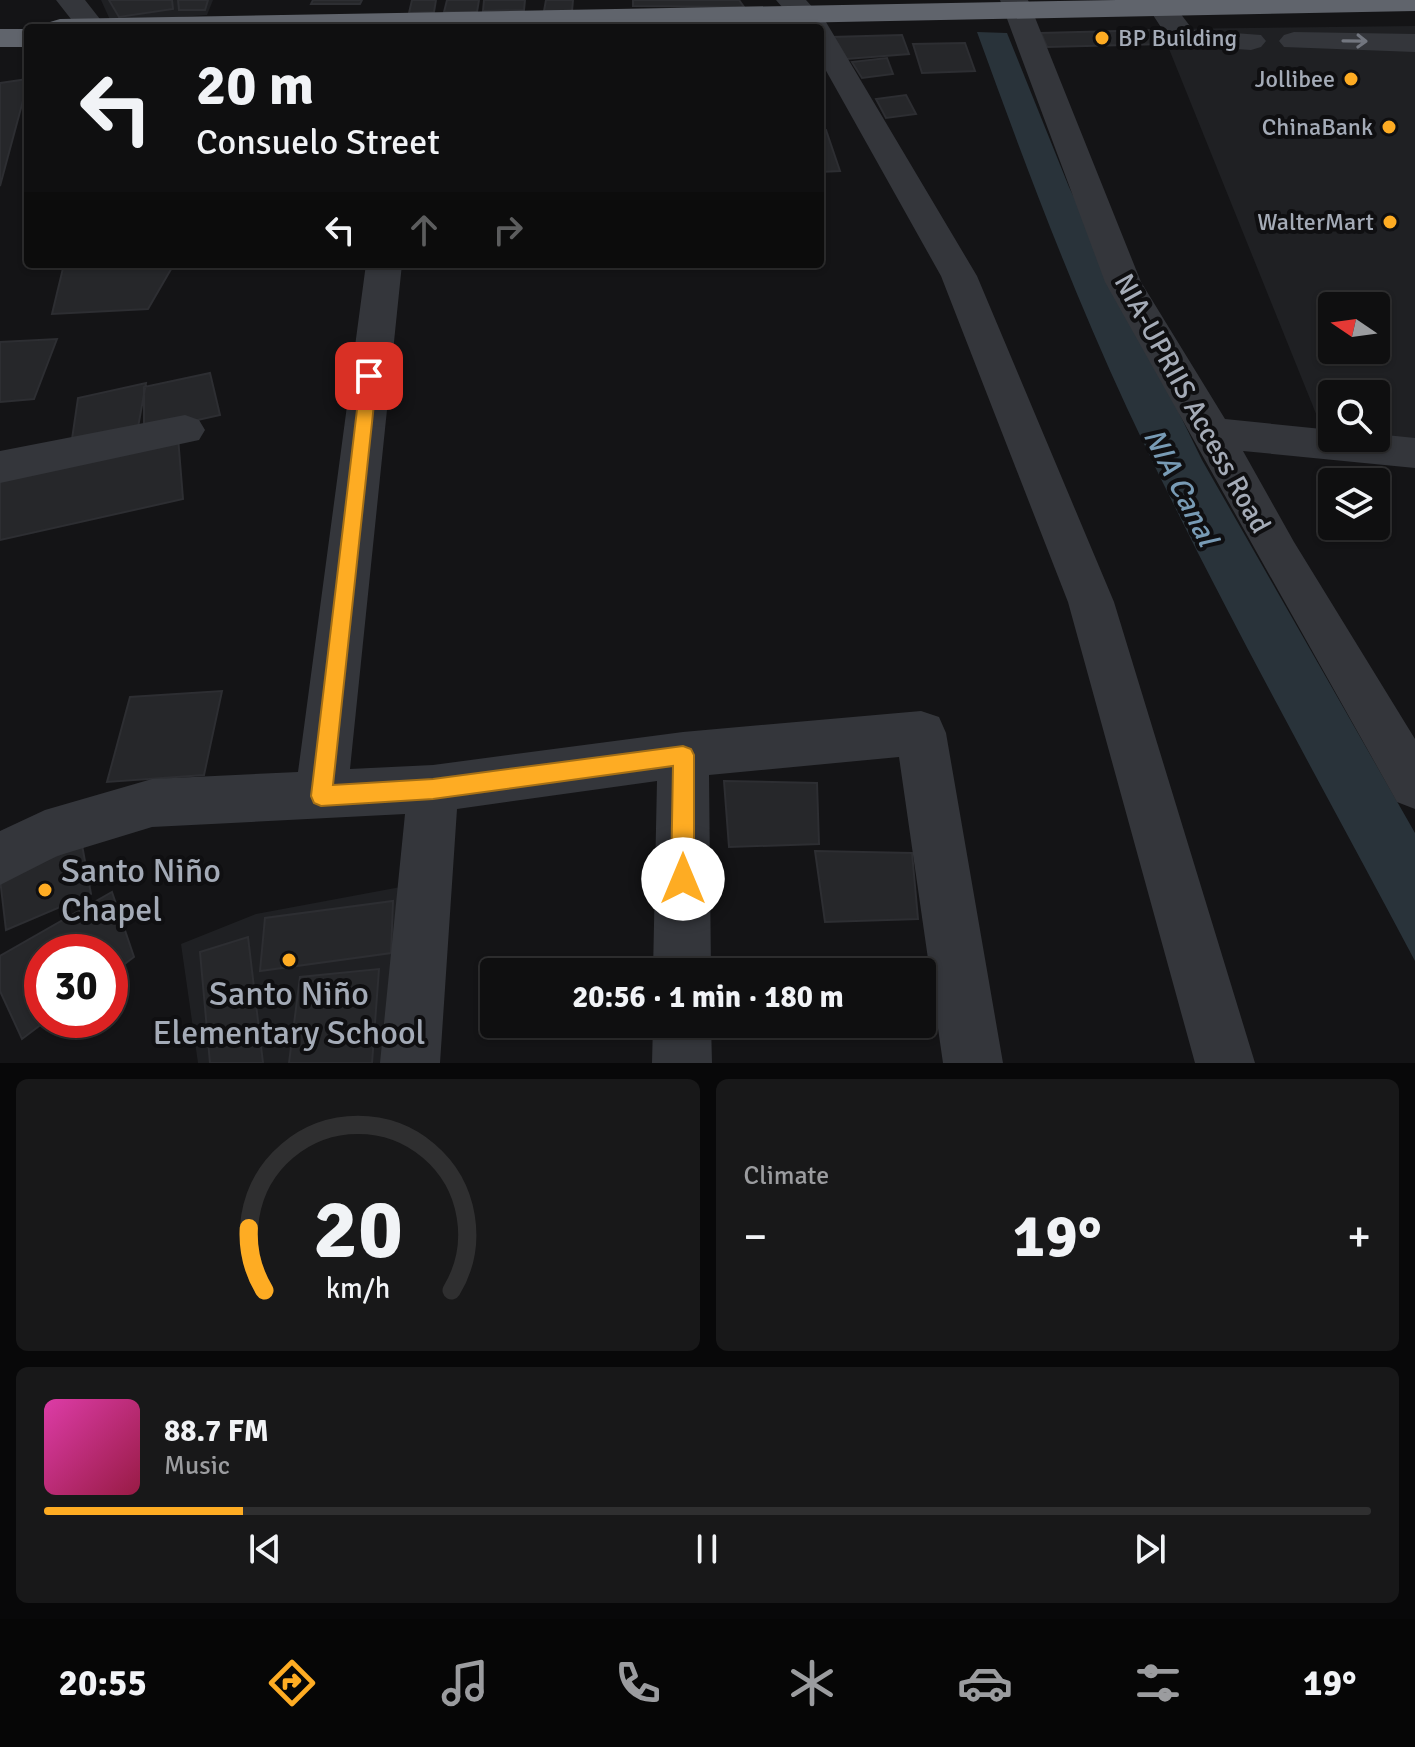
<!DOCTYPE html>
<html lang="en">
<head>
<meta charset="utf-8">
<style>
  body { margin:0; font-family:Signika,sans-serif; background:#181819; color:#f1f3f6; height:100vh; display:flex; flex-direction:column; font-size:30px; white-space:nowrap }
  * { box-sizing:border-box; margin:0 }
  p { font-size:26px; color:#9b9c9f }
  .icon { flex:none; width:44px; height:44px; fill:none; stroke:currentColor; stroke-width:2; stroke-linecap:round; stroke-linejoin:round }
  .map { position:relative; height:1063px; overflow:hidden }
  .side { display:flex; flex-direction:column; gap:16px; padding:16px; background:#080809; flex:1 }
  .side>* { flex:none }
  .banner { position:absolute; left:24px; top:24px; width:800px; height:244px; border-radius:8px; box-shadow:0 2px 6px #0004,0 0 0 2px #2f2f30; background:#0f0f10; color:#f1f3f6; overflow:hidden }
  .needle { width:52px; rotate:283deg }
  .tools { position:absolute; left:1318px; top:292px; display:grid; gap:16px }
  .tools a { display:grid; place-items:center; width:72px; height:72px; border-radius:8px; background:#0f0f10; box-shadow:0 2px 6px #0004,0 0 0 2px #2f2f30; font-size:40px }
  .speed { position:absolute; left:24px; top:934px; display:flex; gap:16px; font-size:40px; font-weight:700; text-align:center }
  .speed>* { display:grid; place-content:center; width:104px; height:104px; border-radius:50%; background:#0f0f10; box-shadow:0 2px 6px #0004,0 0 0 2px #2f2f30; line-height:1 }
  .speed .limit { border:12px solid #d22; background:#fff; color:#111 }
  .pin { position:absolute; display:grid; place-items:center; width:68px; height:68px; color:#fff; margin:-34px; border-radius:16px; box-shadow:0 4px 12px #0006 }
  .me { position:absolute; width:88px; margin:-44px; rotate:0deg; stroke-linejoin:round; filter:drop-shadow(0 0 6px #0008) }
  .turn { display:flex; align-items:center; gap:28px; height:168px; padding:0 40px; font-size:36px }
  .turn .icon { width:104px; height:104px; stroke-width:2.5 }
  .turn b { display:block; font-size:56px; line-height:68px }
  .lanes { display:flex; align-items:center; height:76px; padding:0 40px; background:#0003; justify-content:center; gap:40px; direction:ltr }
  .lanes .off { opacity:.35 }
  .big { font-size:60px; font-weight:800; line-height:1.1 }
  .side .widget { flex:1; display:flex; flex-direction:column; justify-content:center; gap:12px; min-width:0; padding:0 28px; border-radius:12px; background:#181819 }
  .side .dial { align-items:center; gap:0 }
  .dial svg { height:208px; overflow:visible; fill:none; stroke:#2f2f30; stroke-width:7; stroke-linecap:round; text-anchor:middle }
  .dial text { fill:#f1f3f6; stroke:none }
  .song { display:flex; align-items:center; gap:24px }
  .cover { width:96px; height:96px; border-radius:12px; background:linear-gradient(135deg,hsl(320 70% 55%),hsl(340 70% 35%)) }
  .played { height:8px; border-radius:4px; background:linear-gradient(90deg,#feac23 15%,#2f2f30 15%) }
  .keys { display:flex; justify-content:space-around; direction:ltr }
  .heat { display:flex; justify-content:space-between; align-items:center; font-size:44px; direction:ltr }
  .side .tiles { flex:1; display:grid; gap:16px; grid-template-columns:1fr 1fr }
  .widget:last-child { grid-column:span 2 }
  .trip { position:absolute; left:480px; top:958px; width:456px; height:80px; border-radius:8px; background:#0f0f10; box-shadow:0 2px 6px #0004,0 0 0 2px #2f2f30; font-weight:800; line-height:80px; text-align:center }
  .tabs { display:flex; height:128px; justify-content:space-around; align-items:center; background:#060606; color:#9b9c9f }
  .tabs .icon { width:56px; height:56px }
  .tabs .current { color:#feac23 }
  .tabs b { font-size:36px; color:#f1f3f6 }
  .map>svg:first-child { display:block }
  .built { fill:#1f2023; fill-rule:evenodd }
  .water { fill:#29333a }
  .building { fill:#26272a; stroke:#2d2e32; stroke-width:2 }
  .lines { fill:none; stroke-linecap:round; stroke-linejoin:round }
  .minor { fill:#34363b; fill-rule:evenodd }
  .highway { fill:#60646c; fill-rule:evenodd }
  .oneway { stroke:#72767f }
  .route { fill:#feac23; stroke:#a57017; stroke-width:2 }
  .poi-dot { fill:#feac23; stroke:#0f0f11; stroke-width:3 }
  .labels { text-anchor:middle; stroke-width:8; stroke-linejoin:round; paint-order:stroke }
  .far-poi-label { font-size:24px; fill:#a4abb7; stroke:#0f0f11; text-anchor:end }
  .street-label { font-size:28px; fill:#a4abb7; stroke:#0f0f11 }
  .water-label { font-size:30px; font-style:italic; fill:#789bb5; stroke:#0f0f11 }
  .near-poi-label { font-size:34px; fill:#a4abb7; stroke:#0f0f11; text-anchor:start }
</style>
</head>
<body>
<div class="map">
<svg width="1415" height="1063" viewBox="0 0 1415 1063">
  <rect width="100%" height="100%" fill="#141416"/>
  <path class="built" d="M101 0H213L207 15 111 22Z
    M1415 26V446L1327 441 1161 29ZM1332 306H1376V350H1332ZM1332 394H1376V438H1332Z
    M406 886 390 1063H198L181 944 256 914Z"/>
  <path class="water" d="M977 32 1007 33 1069 187 1202 460 1415 833V961C1318 778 1215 596 1127 408 1070 285 1023 159 977 32Z"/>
  <path class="building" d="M109 0H172L173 9 119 17Z
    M178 0H208L205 10H179Z
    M313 0H362L360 4H311Z
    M412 0H436L434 12 409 13Z
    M447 0H479L477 12H444Z
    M484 0H525L524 10 483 11Z
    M546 0H573L572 11H544Z
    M633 0H739L744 7 633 6Z
    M1156 30 1164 44 1047 47 1041 33Z
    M902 35 909 54 846 59 832 37Z
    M965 43 975 71 922 73 913 44Z
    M887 58 893 74 862 78 852 62Z
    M28 79V82L0 186V83Z
    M906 95 916 114 886 118 876 99Z
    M820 130H826L840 171 820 172Z
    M64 264H174L148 309 52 314Z
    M57 339 34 399 0 402V342Z
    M210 373 220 415 144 432V387Z
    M146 383 137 433 71 446 78 398Z
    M178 437 183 499 0 540V474Z
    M222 691 204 775 107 782 130 697Z
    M724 781 817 783 819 844 729 847Z
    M82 845 91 894 6 930 0 879Z
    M815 851 912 853 918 919 825 922Z
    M112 892 134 957 110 975V952H42V1020H47L22 1039 0 991V956Z
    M393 901 391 953 260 971 265 918Z
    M248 937 263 1063H210L200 952Z
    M379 969 372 1063H289L300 977Z"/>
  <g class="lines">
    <path class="minor" d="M56 0H85L107 28H78Z
      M776 0H806L826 22 977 276 1114 602 1255 1063H1195L1068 602 941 276 820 60V28H800Z
      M1000 0H1028L1141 282 1225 419 1332 430V438H1376V434L1415 438V468L1243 451 1294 542 1415 739V809L1397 802 1105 282Z
      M1167 6 1177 9 1193 30 1261 35 1266 41 1261 47 1251 50 1177 45 1170 41 1153 15 1157 9Z
      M1294 32 1415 34V52L1284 47 1279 41 1284 35Z
      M366 264H402L350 769 433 765 683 732 921 711 939 717 946 733 1003 1063H943L899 757 709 775 711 972H653L657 781 457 809 440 1063H380L405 814 152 827 57 856 0 885V831L45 810 152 779 298 772Z
      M185 415 199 420 205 430 199 440 0 483V451Z
      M653 1024H711L712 1063H652Z"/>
    <path class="highway" d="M1117 0H1415V11L526 28H46L50 22 60 19Z
      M0 29H28V47H0Z"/>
  </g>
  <defs><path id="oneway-shaft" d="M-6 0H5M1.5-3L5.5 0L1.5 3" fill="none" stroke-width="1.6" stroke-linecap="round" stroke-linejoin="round" transform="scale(2)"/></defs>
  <use class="oneway" href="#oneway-shaft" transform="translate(1355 41) rotate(1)"/>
  <path class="route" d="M369 371 377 376 333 785 433 779 683 746 691 749 694 755V879L691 887 683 890 675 887 671 879 673 766 433 799 321 806 314 803 311 796 361 376Z"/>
  <g class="poi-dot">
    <circle cx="1102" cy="38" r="8"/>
    <circle cx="1351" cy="79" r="8"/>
    <circle cx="1389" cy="127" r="8"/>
    <circle cx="1390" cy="222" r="8"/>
    <circle cx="45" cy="890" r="8"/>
    <circle cx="289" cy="960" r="8"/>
  </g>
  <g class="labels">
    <g class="far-poi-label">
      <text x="1118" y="46" text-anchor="start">BP Building</text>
      <text x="1335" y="87">Jollibee</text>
      <text x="1373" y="135">ChinaBank</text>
      <text x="1374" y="230">WalterMart</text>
    </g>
    <g class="street-label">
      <text transform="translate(1193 403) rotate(61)" y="10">NIA-UPRIIS Access Road</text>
    </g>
    <g class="water-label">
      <text transform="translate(1181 487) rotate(63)" y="10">NIA Canal</text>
    </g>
    <g class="near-poi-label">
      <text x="61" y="882">Santo Niño<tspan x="61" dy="39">Chapel</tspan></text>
      <text x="289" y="1005" text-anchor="middle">Santo Niño<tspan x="289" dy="39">Elementary School</tspan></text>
    </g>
  </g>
</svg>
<div class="tools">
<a><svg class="needle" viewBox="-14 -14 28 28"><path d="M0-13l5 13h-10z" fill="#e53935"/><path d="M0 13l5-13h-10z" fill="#9b9c9f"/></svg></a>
<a><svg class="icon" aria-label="search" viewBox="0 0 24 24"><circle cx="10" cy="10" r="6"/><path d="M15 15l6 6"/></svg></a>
<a><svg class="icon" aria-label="layers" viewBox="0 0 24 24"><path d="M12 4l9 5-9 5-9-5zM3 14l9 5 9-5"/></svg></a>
</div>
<div class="speed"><div class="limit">30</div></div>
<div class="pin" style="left:369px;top:376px;background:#d93025"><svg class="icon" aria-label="arrive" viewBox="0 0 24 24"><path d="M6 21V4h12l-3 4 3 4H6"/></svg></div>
<svg class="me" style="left:683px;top:879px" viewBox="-20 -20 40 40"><circle r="19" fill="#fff"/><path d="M0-13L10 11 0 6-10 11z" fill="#feac23"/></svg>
<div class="trip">20:56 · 1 min · 180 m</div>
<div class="banner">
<div class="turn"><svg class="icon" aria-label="left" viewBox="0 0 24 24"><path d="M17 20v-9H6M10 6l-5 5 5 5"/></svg><div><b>20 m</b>Consuelo Street</div></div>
<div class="lanes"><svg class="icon" aria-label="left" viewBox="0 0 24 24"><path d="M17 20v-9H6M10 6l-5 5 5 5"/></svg><svg class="icon off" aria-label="ahead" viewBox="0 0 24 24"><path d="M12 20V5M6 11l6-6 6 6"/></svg><svg class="icon off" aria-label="right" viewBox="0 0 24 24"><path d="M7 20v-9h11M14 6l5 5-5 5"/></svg></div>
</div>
</div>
<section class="side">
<div class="tiles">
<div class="widget dial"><svg viewBox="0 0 100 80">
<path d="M14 69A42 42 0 1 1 86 69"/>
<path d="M14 69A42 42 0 0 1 8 45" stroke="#feac23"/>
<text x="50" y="56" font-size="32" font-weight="700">20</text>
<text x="50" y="72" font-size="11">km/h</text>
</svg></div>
<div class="widget"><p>Climate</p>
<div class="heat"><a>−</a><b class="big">19°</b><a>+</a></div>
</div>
<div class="widget">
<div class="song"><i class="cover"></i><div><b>88.7 FM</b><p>Music</p></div></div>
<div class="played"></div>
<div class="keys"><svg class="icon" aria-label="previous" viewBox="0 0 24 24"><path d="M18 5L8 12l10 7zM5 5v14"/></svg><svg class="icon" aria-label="pause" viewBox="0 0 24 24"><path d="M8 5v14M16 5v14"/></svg><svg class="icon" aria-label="next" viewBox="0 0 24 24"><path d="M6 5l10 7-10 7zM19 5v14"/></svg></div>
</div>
</div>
</section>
<nav class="tabs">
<b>20:55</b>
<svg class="icon current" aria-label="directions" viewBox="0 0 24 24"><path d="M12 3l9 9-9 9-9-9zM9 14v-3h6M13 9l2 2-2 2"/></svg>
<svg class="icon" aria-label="music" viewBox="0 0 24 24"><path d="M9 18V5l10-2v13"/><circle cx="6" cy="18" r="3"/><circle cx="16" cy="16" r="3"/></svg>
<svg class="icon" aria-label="phone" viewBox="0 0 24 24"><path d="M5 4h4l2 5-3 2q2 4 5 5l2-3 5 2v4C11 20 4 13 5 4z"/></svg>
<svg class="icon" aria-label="climate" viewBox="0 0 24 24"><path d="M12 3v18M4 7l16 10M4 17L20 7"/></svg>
<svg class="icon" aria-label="car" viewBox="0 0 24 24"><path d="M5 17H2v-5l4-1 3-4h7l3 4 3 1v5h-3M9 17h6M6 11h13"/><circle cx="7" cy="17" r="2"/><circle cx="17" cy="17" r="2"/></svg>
<svg class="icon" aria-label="filters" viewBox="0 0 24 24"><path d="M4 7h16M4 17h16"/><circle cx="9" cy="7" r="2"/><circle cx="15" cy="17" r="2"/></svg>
<b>19°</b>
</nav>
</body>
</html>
